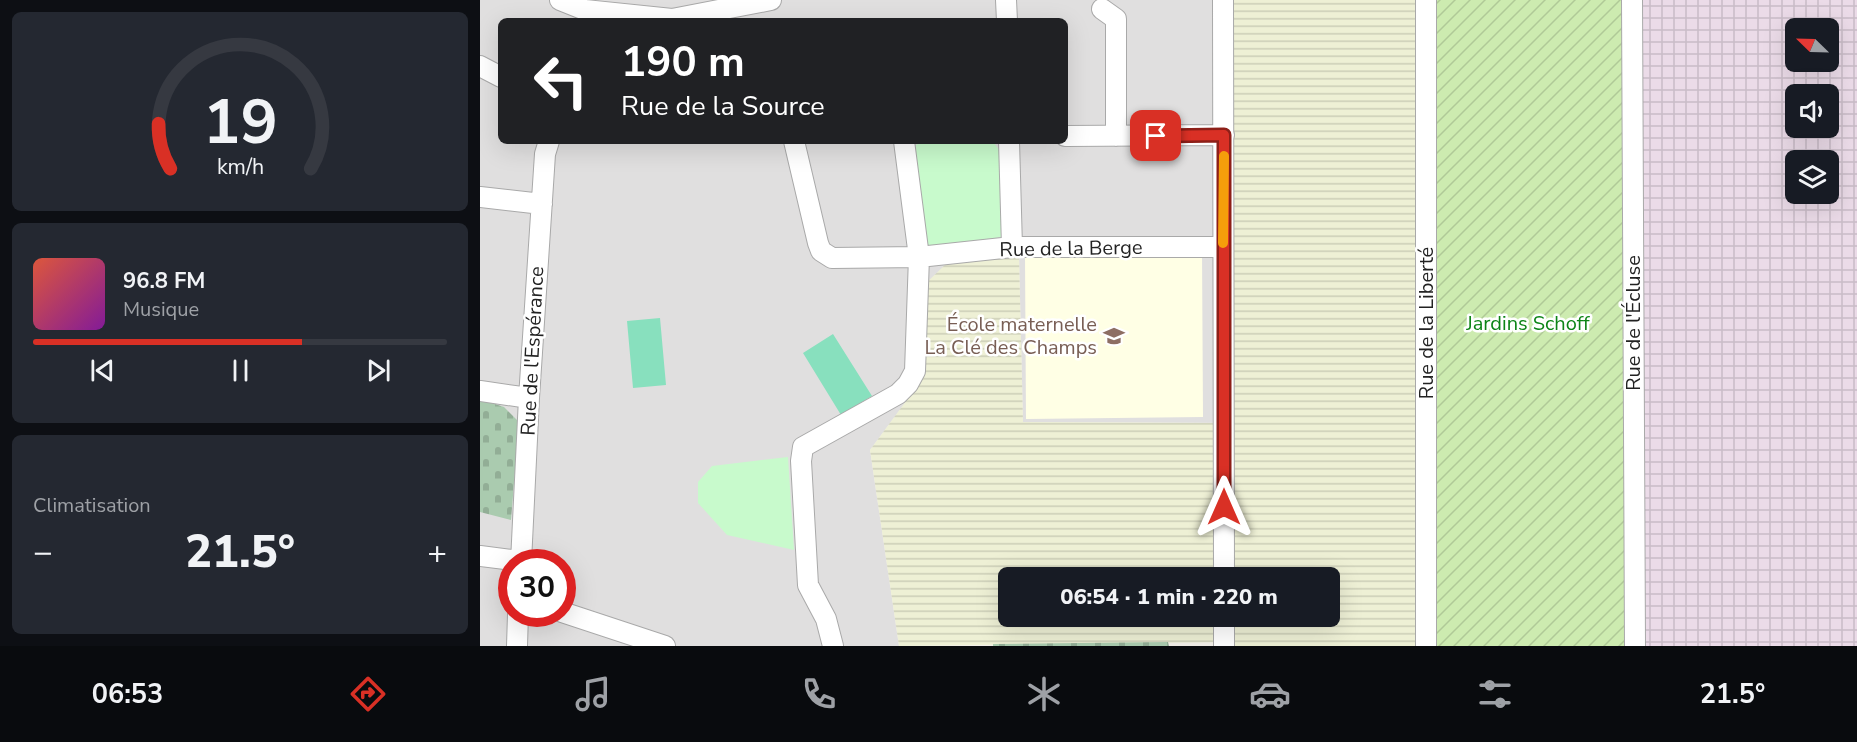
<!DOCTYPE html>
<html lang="fr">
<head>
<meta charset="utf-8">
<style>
  body { margin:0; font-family:"Nunito Sans",sans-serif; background:#242831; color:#f1f3f6; height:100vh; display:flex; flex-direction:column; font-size:22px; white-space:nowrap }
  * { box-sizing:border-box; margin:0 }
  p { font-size:20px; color:#9ea1a6 }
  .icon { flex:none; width:33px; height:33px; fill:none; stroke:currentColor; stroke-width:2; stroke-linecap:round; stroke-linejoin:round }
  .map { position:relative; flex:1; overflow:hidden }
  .panel { display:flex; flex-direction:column; gap:12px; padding:12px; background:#0d0f14; width:480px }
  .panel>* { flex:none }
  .guide { position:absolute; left:18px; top:18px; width:570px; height:126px; border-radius:9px; box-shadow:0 6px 24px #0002; background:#202124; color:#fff; overflow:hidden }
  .needle { width:39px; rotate:293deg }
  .controls { position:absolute; left:1305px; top:18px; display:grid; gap:12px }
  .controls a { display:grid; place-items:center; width:54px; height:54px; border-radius:9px; background:#171b24; box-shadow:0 6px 24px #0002; font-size:30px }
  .speed { position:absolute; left:18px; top:549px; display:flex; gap:12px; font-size:30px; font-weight:700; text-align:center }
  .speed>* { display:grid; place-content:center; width:78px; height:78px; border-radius:50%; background:#171b24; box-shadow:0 6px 24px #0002; line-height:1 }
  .speed .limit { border:9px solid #d22; background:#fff; color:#111 }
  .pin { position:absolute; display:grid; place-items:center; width:51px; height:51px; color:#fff; margin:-26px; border-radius:12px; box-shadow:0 3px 9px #0006 }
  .me { position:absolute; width:66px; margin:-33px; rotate:0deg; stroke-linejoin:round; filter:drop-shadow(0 0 4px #0008) }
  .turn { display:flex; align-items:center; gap:21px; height:126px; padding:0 24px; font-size:27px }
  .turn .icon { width:78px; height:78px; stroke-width:2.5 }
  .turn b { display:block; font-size:42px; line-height:51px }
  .big { font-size:45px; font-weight:800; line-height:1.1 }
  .panel .card { flex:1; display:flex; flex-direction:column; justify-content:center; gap:9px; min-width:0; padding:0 21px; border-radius:9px; background:#242831 }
  .panel .dial { align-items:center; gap:0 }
  .dial svg { height:156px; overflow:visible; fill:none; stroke:#363941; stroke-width:7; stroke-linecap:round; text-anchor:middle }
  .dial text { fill:#f1f3f6; stroke:none }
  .song { display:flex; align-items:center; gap:18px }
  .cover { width:72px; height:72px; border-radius:9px; background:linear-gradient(135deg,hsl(10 70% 55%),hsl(290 70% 35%)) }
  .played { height:6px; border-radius:3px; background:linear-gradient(90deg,#d93025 65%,#363941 65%) }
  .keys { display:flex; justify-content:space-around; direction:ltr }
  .heat { display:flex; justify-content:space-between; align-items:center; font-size:33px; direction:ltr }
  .trip { position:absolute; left:518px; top:567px; width:342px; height:60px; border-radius:9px; background:#171b24; box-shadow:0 6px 24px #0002; font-weight:800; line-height:60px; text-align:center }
  .dock { display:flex; height:96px; justify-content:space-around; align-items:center; background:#090b0e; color:#9ea1a6 }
  .dock .icon { width:42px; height:42px }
  .dock .current { color:#d93025 }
  .dock b { font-size:27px; color:#f1f3f6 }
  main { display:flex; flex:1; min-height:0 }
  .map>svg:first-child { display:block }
  .residential { fill:#e0dfdf; fill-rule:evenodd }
  .industrial { fill:url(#industrial-grid); fill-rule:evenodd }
  .education { fill:#ffffe5 }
  .farmland { fill:url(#farmland-rules); fill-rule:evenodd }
  .cemetery { fill:url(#cemetery-stones) }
  .park { fill:#c8facc }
  .garden { fill:url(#garden-furrows) }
  .pitch { fill:#88e0be }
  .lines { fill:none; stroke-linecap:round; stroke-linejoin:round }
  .minor-casing { stroke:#a9a9a9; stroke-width:22 }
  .minor { stroke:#fff; stroke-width:20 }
  .route-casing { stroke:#8d1f18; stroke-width:15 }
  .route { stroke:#d93025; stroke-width:10 }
  .slow { stroke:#f59e0b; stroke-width:10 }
  .labels { text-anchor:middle; stroke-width:5; stroke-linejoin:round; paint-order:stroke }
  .street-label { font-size:20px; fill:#222; stroke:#fff }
  .park-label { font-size:20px; fill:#0c8416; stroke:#fff }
  .education-label { font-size:20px; fill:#785e54; stroke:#fff; text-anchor:end }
</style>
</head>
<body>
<main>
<section class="panel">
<div class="card dial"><svg viewBox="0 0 100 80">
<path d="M14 69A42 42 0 1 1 86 69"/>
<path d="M14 69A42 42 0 0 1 8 46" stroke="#d93025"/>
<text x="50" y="56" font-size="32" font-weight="700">19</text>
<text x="50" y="72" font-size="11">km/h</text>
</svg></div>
<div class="card">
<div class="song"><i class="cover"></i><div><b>96.8 FM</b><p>Musique</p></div></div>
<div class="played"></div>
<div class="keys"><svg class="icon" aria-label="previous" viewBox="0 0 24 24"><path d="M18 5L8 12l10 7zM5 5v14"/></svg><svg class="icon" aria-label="pause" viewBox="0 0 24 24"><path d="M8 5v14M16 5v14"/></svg><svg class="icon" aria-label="next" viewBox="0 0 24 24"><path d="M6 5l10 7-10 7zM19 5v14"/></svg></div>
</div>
<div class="card"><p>Climatisation</p>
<div class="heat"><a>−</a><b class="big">21.5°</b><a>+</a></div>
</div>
</section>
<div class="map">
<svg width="1377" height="646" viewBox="0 0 1377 646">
  <defs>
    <pattern id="industrial-grid" width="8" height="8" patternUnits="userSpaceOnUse" patternTransform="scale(1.5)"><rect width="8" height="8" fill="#ebdbe8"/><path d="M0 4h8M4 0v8" fill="none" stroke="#c9bcc7"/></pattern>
    <pattern id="farmland-rules" width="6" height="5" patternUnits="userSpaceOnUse" patternTransform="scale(1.5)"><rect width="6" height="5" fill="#eef0d5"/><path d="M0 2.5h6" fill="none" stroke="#ccceb7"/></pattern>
    <pattern id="cemetery-stones" width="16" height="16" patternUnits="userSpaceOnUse" patternTransform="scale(1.5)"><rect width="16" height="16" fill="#aacbaf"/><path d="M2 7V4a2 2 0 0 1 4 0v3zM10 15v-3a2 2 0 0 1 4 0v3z" fill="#92ae96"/></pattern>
    <pattern id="garden-furrows" width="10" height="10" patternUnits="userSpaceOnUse" patternTransform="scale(1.5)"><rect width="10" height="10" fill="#cdebb0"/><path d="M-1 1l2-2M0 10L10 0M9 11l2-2" fill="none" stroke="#b0c997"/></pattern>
  </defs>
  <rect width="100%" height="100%" fill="#f2efe9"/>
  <path class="residential" d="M0 0H753V423L543 422 539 256 443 287 441 382 390 450 419 646H0ZM21 21H585V141H21ZM32 562H82V614H32Z"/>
  <path class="industrial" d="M1143 0H1377V646H1148ZM1316 28H1348V62H1316ZM1316 94H1348V128H1316ZM1316 160H1348V194H1316Z"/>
  <path class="education" d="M722 254 723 417 546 419 545 255Z"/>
  <path class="farmland" d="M753 0H950L952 646H753V642L419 646 390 450 440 382 443 286 468 262 539 256 543 422 753 423ZM528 578H849V616H528Z"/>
  <path class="cemetery" d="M0 399 24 407 39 422 31 520 0 512Z
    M688 642 689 646H513V644Z"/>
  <path class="park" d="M514 143 520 151 522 237 445 248 434 146 438 144Z
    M308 457 314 550 247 535 218 503V482L232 466Z"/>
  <path class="garden" d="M950 0H1143L1148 646H952Z"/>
  <path class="pitch" d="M180 318 186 385 153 388 147 321Z
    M353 334 392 396 361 415 323 353Z"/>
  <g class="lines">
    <defs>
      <path id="minor" d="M80 0 105 10 192 19 291 0
        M526 0 527 21
        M743 0 744 578
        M946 0V646
        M1152 0 1155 646
        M622 9 636 19V136
        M0 66 21 77
        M585 136 744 135
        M314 141 338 243 341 251 352 258 439 257 532 247H743
        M529 141 532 247
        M0 197 62 204
        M0 391 49 398
        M0 556 32 560 36 562
        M41 562 49 398 65 154 69 141
        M82 612 185 646
        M744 616V646
        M37 646 38 614
        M353 646 346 619 328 585 321 461 323 447 418 394 428 384 435 371 439 257 424 141"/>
    </defs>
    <use href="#minor" class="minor-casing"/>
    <use href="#minor" class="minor"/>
  </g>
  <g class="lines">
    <defs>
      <path id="route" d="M676 136 744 135V507"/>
    </defs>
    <use href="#route" class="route-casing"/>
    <use href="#route" class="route"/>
    <path class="slow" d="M743 243 744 156"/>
  </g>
  <defs>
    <symbol id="school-bare" viewBox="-9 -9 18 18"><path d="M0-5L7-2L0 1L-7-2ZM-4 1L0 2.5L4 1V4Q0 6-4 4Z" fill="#8d6e63" stroke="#fff" stroke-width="2.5" paint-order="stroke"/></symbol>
  </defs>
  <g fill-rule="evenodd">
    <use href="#school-bare" x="619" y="321" width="30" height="30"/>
  </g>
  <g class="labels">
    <g class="street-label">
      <text transform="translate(591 248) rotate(-1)" y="7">Rue de la Berge</text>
      <text transform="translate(946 323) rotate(-90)" y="7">Rue de la Liberté</text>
      <text transform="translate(1153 323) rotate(-90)" y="7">Rue de l'Écluse</text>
      <text transform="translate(52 351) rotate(-87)" y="7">Rue de l'Espérance</text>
    </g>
    <g class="park-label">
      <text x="1048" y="330">Jardins Schoff</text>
    </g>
    <g class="education-label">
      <text x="617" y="331">École maternelle<tspan x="617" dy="23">La Clé des Champs</tspan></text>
    </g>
  </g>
</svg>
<div class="controls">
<a><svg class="needle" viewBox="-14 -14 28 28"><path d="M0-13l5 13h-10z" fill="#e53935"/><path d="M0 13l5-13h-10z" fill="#9ea1a6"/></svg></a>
<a><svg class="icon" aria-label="sound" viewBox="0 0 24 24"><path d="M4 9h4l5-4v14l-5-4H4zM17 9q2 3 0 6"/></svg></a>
<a><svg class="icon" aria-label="layers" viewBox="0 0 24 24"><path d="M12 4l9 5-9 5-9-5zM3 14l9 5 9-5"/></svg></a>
</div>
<div class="speed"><div class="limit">30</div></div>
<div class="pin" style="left:676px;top:136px;background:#d93025"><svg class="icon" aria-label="arrive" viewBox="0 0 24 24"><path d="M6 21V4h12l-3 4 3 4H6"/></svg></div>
<svg class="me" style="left:744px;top:507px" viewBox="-20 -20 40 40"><path d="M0-17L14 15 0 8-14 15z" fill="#d93025" stroke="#fff" stroke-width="4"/></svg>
<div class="trip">06:54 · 1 min · 220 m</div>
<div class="guide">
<div class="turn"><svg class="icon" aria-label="left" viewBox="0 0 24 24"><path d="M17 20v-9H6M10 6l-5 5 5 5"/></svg><div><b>190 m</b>Rue de la Source</div></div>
</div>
</div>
</main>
<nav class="dock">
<b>06:53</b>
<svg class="icon current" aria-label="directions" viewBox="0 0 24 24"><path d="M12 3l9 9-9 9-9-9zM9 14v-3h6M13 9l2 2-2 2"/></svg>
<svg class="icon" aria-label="music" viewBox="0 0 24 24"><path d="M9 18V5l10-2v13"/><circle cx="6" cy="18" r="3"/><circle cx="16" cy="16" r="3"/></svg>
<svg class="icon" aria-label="phone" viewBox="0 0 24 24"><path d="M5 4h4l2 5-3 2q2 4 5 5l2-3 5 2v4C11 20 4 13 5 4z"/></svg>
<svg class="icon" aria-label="climate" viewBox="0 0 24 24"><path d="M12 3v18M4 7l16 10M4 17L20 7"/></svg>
<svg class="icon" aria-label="car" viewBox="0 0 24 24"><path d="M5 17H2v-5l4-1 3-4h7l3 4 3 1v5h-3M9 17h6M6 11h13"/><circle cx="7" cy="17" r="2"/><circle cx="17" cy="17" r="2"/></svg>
<svg class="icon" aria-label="filters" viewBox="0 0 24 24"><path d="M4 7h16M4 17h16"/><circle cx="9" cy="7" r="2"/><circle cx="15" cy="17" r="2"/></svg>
<b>21.5°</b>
</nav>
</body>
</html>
